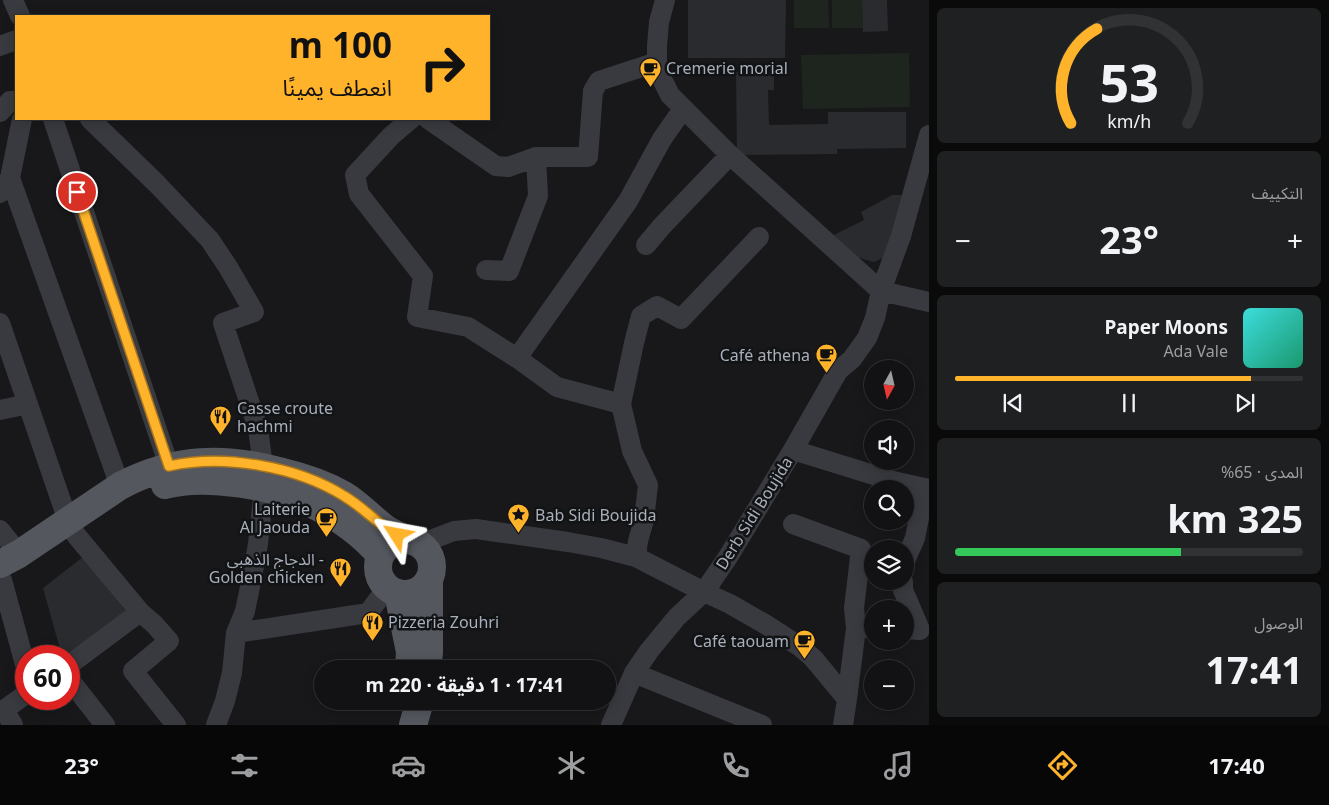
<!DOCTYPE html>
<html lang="ar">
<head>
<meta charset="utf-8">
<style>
  body { margin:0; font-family:"Noto Sans","Noto Sans Arabic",sans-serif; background:#1f2022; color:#f1f3f6; direction:rtl; height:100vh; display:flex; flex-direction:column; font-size:19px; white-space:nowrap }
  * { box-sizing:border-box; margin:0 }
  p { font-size:16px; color:#9c9ea0 }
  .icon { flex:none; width:28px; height:28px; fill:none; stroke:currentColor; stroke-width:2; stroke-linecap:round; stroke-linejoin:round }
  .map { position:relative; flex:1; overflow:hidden; direction:ltr }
  .panel { display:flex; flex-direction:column; gap:8px; padding:8px; background:#0a0a0b; width:400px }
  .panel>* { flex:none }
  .guide { position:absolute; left:15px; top:15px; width:475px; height:105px; border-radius:0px; box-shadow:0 2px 12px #0003,0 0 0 1px #313234; direction:rtl; background:#feb32b; color:#111; overflow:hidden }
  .needle { width:32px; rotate:188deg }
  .fabs { position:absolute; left:864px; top:360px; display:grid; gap:10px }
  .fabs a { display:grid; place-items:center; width:50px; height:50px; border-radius:50%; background:#121214; box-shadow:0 2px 12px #0003,0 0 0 1px #313234; font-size:25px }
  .speed { position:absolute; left:15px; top:645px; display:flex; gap:10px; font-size:25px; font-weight:700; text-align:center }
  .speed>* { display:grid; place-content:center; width:65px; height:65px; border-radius:50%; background:#121214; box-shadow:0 2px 12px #0003,0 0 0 1px #313234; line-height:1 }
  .speed .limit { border:8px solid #d22; background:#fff; color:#111 }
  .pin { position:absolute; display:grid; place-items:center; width:42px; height:42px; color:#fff; margin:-21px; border:2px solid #fff; border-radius:50%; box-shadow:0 1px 5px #0007 }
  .me { position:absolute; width:55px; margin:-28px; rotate:304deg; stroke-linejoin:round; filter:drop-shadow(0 0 4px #0008) }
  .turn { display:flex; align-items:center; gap:18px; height:105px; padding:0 15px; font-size:22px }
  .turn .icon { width:65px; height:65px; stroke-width:2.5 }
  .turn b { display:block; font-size:35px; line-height:42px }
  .big { font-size:38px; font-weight:700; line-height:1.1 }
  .panel .tile { flex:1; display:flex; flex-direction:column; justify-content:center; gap:8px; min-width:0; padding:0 18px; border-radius:8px; background:#1f2022 }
  .panel .dial { align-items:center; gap:0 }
  .dial svg { height:130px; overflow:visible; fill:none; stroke:#313234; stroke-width:7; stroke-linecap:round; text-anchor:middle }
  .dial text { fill:#f1f3f6; stroke:none }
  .song { display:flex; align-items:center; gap:15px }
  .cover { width:60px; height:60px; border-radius:8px; background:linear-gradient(135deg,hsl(180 70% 55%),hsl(160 70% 35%)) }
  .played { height:5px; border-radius:2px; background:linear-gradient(90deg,#feb32b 85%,#313234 85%) }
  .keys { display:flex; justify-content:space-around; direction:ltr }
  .heat { display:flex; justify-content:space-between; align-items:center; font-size:28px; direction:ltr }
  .charge { height:8px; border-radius:4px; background:linear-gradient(90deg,#34c759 65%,#313234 0) }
  .trip { position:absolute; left:314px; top:660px; width:302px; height:50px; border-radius:25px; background:#121214; box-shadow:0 2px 12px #0003,0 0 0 1px #313234; font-weight:700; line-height:50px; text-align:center; direction:rtl }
  .tabs { display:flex; height:80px; justify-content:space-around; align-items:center; background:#070708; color:#9c9ea0 }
  .tabs .icon { width:35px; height:35px }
  .tabs .on { color:#feb32b }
  .tabs b { font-size:22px; color:#f1f3f6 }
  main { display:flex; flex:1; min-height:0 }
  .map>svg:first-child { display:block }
  .green { fill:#1d251e }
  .building { fill:#2a2b2e }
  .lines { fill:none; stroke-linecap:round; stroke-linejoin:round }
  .street { stroke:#383a3f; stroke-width:20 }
  .primary { stroke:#54575e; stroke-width:28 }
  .route-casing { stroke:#a5741c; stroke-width:12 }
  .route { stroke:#feb32b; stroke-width:9 }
  .labels { text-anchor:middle; stroke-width:5; stroke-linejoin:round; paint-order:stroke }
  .poi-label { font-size:16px; fill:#a9afbb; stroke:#121315; text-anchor:start }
  .street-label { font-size:16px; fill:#a9afbb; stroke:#121315 }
</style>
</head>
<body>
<main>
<section class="panel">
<div class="tile dial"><svg viewBox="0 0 100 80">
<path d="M14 69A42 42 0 1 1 86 69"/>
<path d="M14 69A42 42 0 0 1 30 11" stroke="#feb32b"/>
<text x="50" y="56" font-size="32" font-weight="700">53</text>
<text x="50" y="72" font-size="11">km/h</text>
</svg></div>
<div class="tile"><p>التكييف</p>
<div class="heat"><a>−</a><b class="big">23°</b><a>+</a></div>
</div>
<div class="tile">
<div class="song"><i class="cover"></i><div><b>Paper Moons</b><p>Ada Vale</p></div></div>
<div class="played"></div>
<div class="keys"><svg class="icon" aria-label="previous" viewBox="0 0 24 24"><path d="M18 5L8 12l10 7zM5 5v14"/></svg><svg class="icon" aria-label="pause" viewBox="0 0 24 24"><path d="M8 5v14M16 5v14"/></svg><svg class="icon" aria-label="next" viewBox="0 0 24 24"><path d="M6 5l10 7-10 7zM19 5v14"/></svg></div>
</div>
<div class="tile"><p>المدى · 65%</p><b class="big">325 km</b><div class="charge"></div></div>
<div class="tile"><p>الوصول</p><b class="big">17:41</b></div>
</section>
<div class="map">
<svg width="929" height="725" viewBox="0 0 929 725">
  <rect width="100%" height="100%" fill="#18181a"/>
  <path class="green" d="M794 0H828L829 28H794Z
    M832 0H862L863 28H832Z
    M909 53 910 107 803 109 801 55Z"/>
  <path class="building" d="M688 0H786L785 58H688Z
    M862 0H887L888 31 863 32Z
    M736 72H774V90H768L769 125 828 124V112H906V148L837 149V154L737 155Z
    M892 195H903L885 257 874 262 856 257 834 235 864 220 861 212Z
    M83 557 128 614 69 656H62L43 588Z"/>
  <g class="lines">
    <path class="street" d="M13 0 20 16
      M665 0 659 22 657 46V62L663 81 670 95 730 155 881 291 929 302
      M0 46 16 40
      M0 112 10 101H16
      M53 119 169 466
      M90 119 157 184 210 240 228 267 254 312 223 323 258 428 263 467
      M411 119 391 136 355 175 359 194 423 276 417 317 468 327 517 358 628 201 662 139 683 109
      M428 119 496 166 508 167 536 157H588L593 91 599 81 657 62
      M10 178 120 486
      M0 193 10 178 22 119
      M646 245 662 226 730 155
      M486 270 509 271 538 196 536 157
      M0 323 68 521 76 535 140 612 69 665
      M517 358 557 387 621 404
      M0 410 28 404
      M793 450 893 481 929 489
      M793 524 861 549 854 608 856 628
      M0 530 19 554
      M420 544 454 531 476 529 568 542 601 548 636 557 704 592 730 604 765 624 799 646 813 658 847 699 843 725
      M636 557 638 541 644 520 648 485 632 451 621 404 634 343 641 316 657 306 681 319 759 237
      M905 561 915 538 925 488
      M2 580 26 668
      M903 581V590L920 630 905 629
      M140 612 154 624 169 641 133 671 176 725
      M236 633 368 613 387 588
      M634 673 762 725
      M69 679 105 725
      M847 699 856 628H872
      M13 725 4 710 26 694
      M216 725 225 701 232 673 236 633 245 611 251 582 258 544 264 488
      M611 725 634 673 649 651 677 617 704 592 728 557 793 450 838 371 852 359 867 338 875 318 881 291 901 236 929 135"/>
    <path class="primary" d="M165 485C205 474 277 486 314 505 338 517 362 534 380 555
      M378 567a27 27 0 1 1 54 0a27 27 0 1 1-54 0Z
      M0 564 19 554 120 486C175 457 224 456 283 472 304 477 325 484 344 495 359 504 371 518 386 529 392 533 399 536 406 539
      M398 593 410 652 409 669
      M427 669 429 653V581
      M413 725 420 701"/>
  </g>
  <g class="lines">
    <defs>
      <path id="route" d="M77 192 169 466C224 454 296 466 344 496 363 507 377 524 397 535"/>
    </defs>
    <use href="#route" class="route-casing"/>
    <use href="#route" class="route"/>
  </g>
  <defs>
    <symbol id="cafe-pin" viewBox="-11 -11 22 30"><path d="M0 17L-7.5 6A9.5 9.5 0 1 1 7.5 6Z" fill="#feb32b" stroke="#121315"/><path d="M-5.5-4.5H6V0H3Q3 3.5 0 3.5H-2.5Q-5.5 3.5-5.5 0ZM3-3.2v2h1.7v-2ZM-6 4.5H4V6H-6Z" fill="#111"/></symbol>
    <symbol id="restaurant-pin" viewBox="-11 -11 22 30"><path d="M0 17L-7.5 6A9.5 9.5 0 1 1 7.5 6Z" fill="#feb32b" stroke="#121315"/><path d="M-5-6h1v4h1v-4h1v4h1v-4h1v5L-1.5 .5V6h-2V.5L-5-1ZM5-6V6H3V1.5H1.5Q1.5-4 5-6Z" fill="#111"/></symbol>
    <symbol id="sight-pin" viewBox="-11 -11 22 30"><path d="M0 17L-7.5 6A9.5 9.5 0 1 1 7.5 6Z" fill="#feb32b" stroke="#121315"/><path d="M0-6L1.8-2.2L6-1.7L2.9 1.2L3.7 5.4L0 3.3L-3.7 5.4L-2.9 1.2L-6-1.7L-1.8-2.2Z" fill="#111"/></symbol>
  </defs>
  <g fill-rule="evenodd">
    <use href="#cafe-pin" x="638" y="56" width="25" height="34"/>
    <use href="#cafe-pin" x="814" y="342" width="25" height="34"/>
    <use href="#restaurant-pin" x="208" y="404" width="25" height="34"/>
    <use href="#sight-pin" x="506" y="502" width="25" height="34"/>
    <use href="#cafe-pin" x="314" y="506" width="25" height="34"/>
    <use href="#restaurant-pin" x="328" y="556" width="25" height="34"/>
    <use href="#restaurant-pin" x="360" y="610" width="25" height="34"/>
    <use href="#cafe-pin" x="792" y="628" width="25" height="34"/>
  </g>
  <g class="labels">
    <g class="poi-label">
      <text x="666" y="74">Cremerie morial</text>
      <text x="810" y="361" text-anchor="end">Café athena</text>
      <text x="237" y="414">Casse croute<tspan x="237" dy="18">hachmi</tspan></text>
      <text x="310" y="515" text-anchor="end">Laiterie<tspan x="310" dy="18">Al Jaouda</tspan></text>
      <text x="535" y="521">Bab Sidi Boujida</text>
      <text x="324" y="565" text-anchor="end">الدجاج الذهبي -<tspan x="324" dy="18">Golden chicken</tspan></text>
      <text x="388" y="628">Pizzeria Zouhri</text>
      <text x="789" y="647" text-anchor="end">Café taouam</text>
    </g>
    <g class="street-label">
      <text transform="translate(754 513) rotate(-58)" y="6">Derb Sidi Boujida</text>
    </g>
  </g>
</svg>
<div class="fabs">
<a><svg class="needle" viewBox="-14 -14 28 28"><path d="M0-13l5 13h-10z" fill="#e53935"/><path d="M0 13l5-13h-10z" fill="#9c9ea0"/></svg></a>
<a><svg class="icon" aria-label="sound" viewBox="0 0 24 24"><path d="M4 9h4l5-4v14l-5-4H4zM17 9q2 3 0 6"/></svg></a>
<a><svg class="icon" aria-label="search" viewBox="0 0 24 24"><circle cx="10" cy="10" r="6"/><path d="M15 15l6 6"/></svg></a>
<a><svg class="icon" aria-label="layers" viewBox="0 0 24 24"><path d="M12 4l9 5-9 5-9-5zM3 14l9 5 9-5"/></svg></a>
<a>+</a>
<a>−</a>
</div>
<div class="speed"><div class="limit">60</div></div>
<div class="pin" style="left:77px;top:192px;background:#d93025"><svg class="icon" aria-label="arrive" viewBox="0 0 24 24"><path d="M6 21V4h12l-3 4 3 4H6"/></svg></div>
<svg class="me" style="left:397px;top:535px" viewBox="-20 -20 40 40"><path d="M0-17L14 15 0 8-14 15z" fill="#feb32b" stroke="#fff" stroke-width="4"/></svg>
<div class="trip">17:41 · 1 دقيقة · 220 m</div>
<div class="guide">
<div class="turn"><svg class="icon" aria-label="right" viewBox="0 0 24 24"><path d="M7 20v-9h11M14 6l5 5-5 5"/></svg><div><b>100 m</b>انعطف يمينًا</div></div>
</div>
</div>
</main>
<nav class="tabs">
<b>17:40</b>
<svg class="icon on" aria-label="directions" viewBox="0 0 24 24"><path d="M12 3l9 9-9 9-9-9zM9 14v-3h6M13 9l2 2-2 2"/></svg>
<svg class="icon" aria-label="music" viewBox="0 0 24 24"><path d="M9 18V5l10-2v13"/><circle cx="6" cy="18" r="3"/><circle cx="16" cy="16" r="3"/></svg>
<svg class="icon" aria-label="phone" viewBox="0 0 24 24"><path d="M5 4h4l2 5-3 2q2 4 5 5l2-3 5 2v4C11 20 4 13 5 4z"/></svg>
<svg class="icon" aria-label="climate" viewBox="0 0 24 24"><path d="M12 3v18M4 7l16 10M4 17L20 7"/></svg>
<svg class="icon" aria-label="car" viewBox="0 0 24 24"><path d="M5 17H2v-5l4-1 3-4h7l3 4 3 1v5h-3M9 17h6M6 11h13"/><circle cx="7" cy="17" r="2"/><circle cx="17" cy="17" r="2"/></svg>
<svg class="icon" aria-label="filters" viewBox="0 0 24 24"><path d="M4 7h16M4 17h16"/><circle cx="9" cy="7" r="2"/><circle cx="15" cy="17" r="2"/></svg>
<b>23°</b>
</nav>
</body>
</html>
